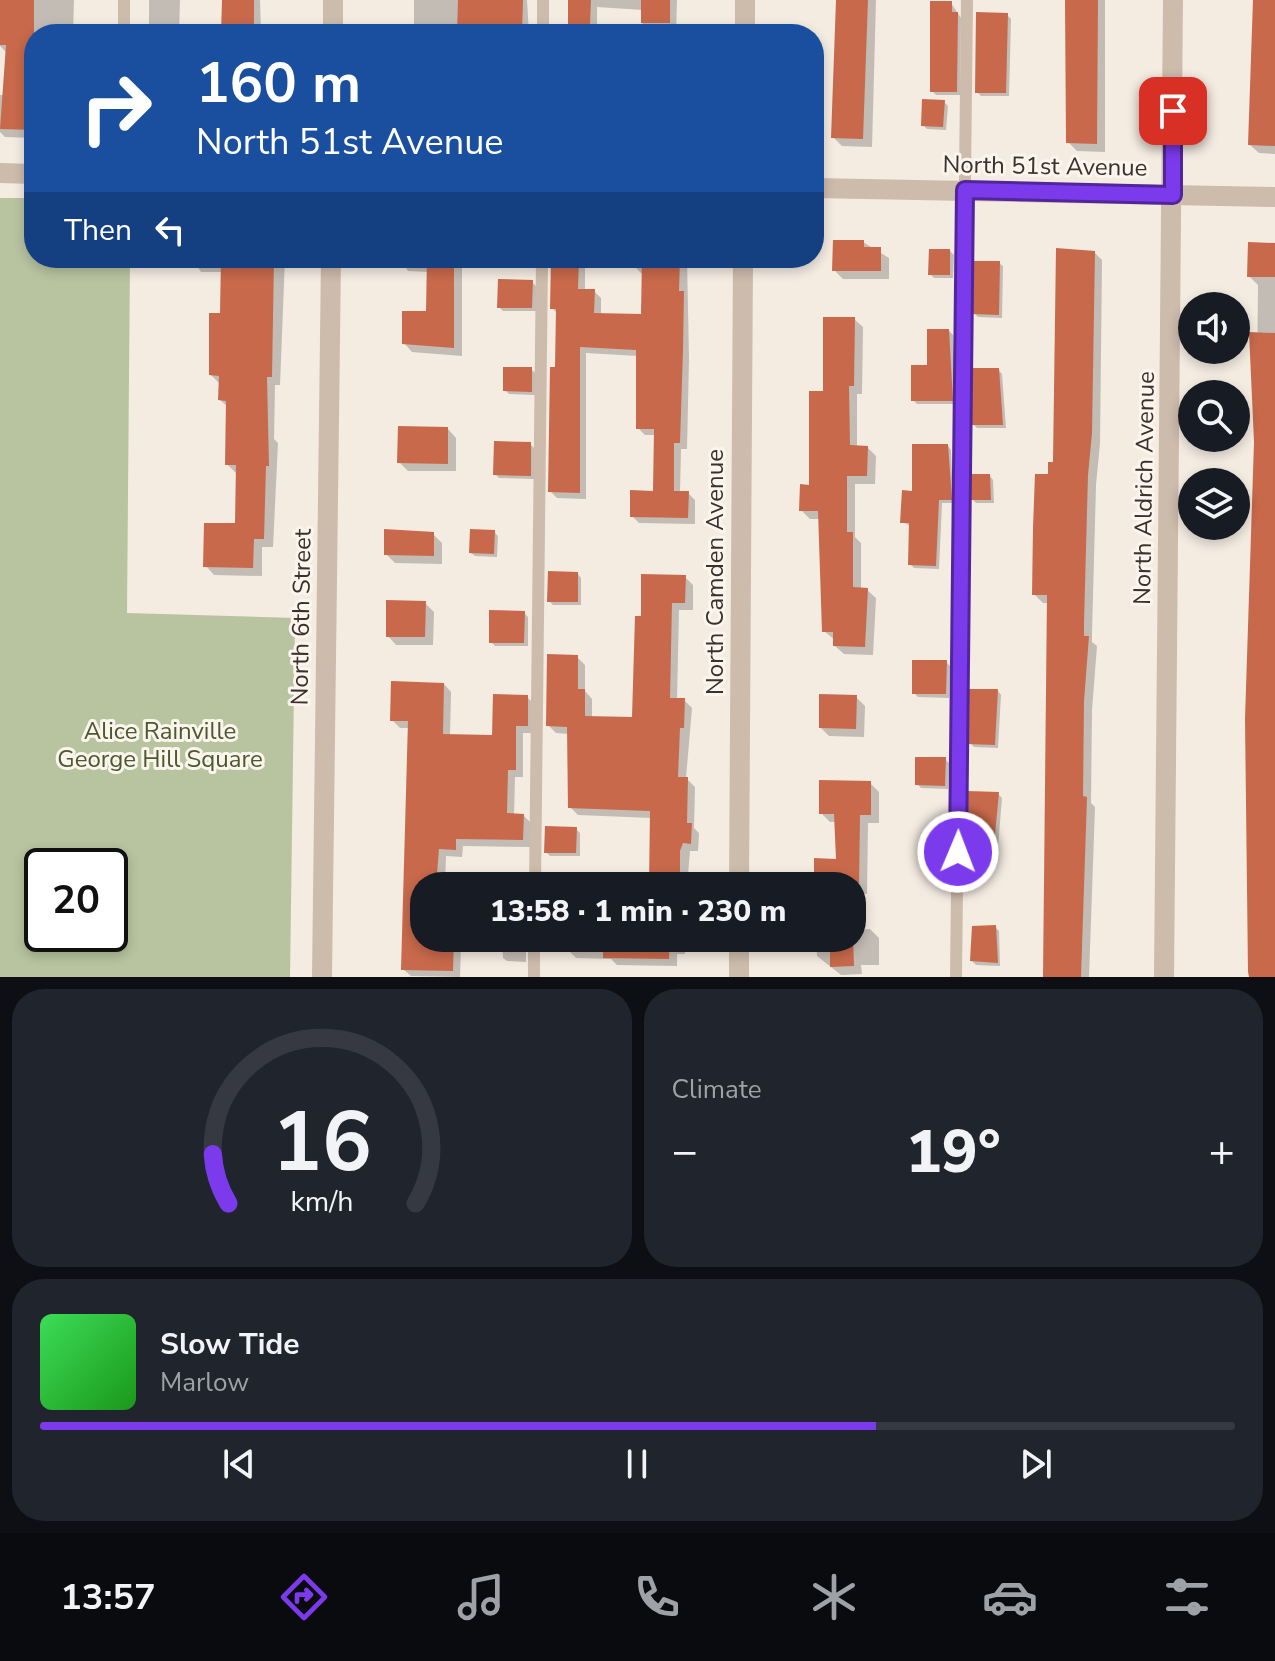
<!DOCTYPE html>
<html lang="en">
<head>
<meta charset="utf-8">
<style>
  body { margin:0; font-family:"Nunito Sans",sans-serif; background:#20242c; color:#f1f3f6; height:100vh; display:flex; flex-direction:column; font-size:30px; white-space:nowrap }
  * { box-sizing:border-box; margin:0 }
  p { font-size:26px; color:#9ea1a6 }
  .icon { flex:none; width:44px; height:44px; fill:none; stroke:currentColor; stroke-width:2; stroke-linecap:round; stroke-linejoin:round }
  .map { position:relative; height:977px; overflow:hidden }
  .sheet { display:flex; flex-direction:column; gap:12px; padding:12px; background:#0d0f14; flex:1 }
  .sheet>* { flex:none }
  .hud { position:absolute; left:24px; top:24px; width:800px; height:244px; border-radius:32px; box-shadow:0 4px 12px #0003; background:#1a4fa0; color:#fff; overflow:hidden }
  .controls { position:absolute; left:1178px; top:292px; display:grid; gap:16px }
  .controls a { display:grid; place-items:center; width:72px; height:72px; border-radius:50%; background:#171b24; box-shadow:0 4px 12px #0003; font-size:40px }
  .speed { position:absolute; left:24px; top:848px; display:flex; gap:16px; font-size:40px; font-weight:700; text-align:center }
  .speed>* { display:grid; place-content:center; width:104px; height:104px; border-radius:50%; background:#171b24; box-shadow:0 4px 12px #0003; line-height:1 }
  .speed .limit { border:4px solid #111; border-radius:12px; background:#fff; color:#111 }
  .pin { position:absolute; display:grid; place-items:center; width:68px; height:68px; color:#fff; margin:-34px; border-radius:16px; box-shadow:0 4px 12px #0006 }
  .me { position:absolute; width:88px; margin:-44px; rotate:1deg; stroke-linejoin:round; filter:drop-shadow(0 0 6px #0008) }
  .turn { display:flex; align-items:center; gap:28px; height:168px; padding:0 40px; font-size:36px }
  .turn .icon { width:104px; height:104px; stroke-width:2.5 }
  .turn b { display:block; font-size:56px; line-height:68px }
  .then { display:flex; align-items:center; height:76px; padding:0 40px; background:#0003; gap:16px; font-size:30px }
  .big { font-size:60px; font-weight:800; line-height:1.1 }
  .sheet .tile { flex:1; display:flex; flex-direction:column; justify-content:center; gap:12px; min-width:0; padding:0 28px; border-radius:32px; background:#20242c }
  .sheet .dial { align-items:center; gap:0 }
  .dial svg { height:208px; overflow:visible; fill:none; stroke:#363941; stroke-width:7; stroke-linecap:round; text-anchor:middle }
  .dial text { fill:#f1f3f6; stroke:none }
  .song { display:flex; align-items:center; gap:24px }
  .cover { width:96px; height:96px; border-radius:12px; background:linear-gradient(135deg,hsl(130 70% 55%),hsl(120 70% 35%)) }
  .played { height:8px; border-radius:4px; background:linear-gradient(90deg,#7c3aed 70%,#363941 70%) }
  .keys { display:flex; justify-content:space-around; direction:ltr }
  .heat { display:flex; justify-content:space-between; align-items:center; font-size:44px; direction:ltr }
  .sheet .tiles { flex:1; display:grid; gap:12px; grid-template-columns:1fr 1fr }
  .tile:last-child { grid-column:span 2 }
  .trip { position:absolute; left:410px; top:872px; width:456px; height:80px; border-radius:32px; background:#171b24; box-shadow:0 4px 12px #0003; font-weight:800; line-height:80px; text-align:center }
  .dock { display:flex; height:128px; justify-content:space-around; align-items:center; background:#090b0e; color:#9ea1a6 }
  .dock .icon { width:56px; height:56px }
  .dock .selected { color:#7c3aed }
  .dock b { font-size:36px; color:#f1f3f6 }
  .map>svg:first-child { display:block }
  .green { fill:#b8c4a0; fill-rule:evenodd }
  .shadow { fill:#0003 }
  .building { fill:#c8694b }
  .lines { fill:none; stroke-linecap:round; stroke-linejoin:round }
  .lane { stroke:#cdbbac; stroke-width:12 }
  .street { stroke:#cdbbac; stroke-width:20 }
  .route-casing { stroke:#51269a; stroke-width:20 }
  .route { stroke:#7c3aed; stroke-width:14 }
  .labels { text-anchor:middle; stroke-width:6; stroke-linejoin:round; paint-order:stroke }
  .street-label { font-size:24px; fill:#3b302b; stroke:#fbf5ee }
  .park-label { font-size:24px; fill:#4a5a2e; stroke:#fbf5ee }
</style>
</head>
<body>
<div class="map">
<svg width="1275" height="977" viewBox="0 0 1275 977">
  <rect width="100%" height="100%" fill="#f4ebe1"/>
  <path class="green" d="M0 198H34V258H130L127 613 295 618 290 977H0ZM42 866H110V934H42Z"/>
  <path class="shadow" d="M0 0H74L73 34H34V138L5 137 0 132V95H7L8 54 0 46Z
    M149 0H180L179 34H149Z
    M222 0H260L261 34H222Z
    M414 0H527L529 34H414Z
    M570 0H677L676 34H642L643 10 597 7V34H569Z
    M837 0H876L872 147 842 146 833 137Z
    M1067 0H1105V152L1077 151 1068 142Z
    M1254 0H1275V154L1259 153 1250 145Z
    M951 3 961 18 960 95H936L932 91Z
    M1007 15 1011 19 1009 96H981L977 92Z
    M944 102 948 106 946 130 927 129 923 125Z
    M863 242 889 258V279H843L834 270Z
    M1275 245V977H1251L1258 285 1249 276Z
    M950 251 954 255 953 278H934L930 274Z
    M1093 251 1102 260 1100 443 1096 485 1092 633V642L1097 646 1092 710 1091 803 1095 807 1089 977H1045L1049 603H1043L1034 594 1050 476Z
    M192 258H285L280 385H275L274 439 278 443 273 547H262V576L214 575 206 566 237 525 236 473 227 464 228 407 220 400 221 385 211 375 222 315V272H201Z
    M400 258H462V356L412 352 404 343 428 313 429 272 408 271Z
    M552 258H585V291H594L601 298V315L643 316 642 274 635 267V258H687L689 359 687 449H681L680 493H688L695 500V524L639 523 632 516 655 493 656 435H645L638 428V356L586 353V499L557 498 550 491 558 314 552 308Z
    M999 263 1003 266 1002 318 978 317 974 313Z
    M532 282 536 286V311H503L499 307Z
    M854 319 863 327 862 394H857V447H867L876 456 875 484H855V537L861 543V589L867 590 876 598 873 655 844 654 835 646V640L824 631 820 519H810L801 510 811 487 825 393Z
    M949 331 953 335 956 404H917L913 400Z
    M531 369 535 373V395L509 394 505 390Z
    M998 370 1002 374 1006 428H977L973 424Z
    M448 429 456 438V471H408L399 462Z
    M530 444 534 448V479L499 478 495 474Z
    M948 446 951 450 952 476 956 481V503H942L939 569 914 568 910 564 911 526 902 522 914 493Z
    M990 476 993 480 994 503H976L972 499Z
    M494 532 498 536 497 557 475 556 471 553Z
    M433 534 442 543V564L395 563 386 554Z
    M578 574 581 578V605H553L549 601Z
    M685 577 693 585V610H679L677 700H684L692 708 686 778 695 787 694 828 699 833 698 851H690L687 886H636V882L651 883 652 818 578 815 570 807 569 734 556 733 548 725 577 657 585 665V691L592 699V718L634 719 643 618Z
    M425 603 434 612 433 645H396L388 636Z
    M524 613 528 617V646H495L491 642Z
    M946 662 950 666 949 698 918 697 914 693Z
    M444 684 451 692 450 736 494 737 527 697 535 705V733H523V777H515L514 815H523L531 823 530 847 463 846 462 857 446 856 445 886H424V938H454L461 945 460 977 411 976 403 969 410 728H400L392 720Z
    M998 691 1001 695 998 748 974 747 970 743Z
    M856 697 865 706 864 737 829 736 821 728Z
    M945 759 949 763 948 789 921 788 917 784Z
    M870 783 879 792V823H868L867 894H855L854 930 870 929 879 938V965H861L862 974 841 975 817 956 816 938H852V886H816L838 861 837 822H830L821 813Z
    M998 794 1002 798 997 859H972L968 855Z
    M576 829 580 833V856H550L546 852Z
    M995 927 999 931 1000 966 976 965 972 961Z
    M502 938H526V962L507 961 503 958Z
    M568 938H685V954H677V966L617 965 611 959 576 958 568 950Z"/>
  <path class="building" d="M0 0H34V130L0 129 6 45H0Z
    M222 0H254V34H221Z
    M458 0H523L522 34H457Z
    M568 0H591L590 24H568Z
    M641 0H670V23H641Z
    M836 0H868L863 139 831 138Z
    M1065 0H1098L1097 144 1066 143Z
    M1253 0H1275V146L1248 145Z
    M930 1H952V12H958L957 92H930Z
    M976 12 1008 13 1006 93H975Z
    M922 99 945 100 943 127 921 126Z
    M833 240H864V247H881V271H832Z
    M1248 242 1275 243V277H1247Z
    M1056 248 1095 251 1092 433 1088 475 1084 623V636H1089L1084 701 1083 796 1087 797 1081 977H1043L1047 595H1032L1033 528 1035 474H1048V462H1053Z
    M929 249H950V275H928Z
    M221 258H274L272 377H267L269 466H266L264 539H254L253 568 203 567 204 523H235L236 465H225L226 401 218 400 219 376 209 375V313H220Z
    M427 258H454V348L402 344V311H426Z
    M551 258H579L578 289H595L594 313 641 314 642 258H680L679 291H684L683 350 680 443H674V491H689L688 518 630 517V490L653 491 654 429H636V350L580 347V493L548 492 550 367H555L556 309H550Z
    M974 261H1000L999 315 972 314Z
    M498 279 533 280 532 308H497Z
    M823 317H855L854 386H849L850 445 868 446 867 476H847V532H853V587L868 588 865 647 833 646V632H822L818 511H799L800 484 809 485V391H823Z
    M927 329H949L953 401H911V365H927Z
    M1249 332 1275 333V977H1249L1248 972 1245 719 1254 442Z
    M503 367H532V392L503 391Z
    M972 368H999L1003 425H971Z
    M398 426 448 427V464L397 463Z
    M494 441 531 442V476L493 475Z
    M912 444H948L952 500H939L936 566 908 565 909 523H900L902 490 912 491Z
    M971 474H990L991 500H970Z
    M384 529 434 532V556L384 555Z
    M470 529 495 530 494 554 469 553Z
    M548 571 578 572V602H547Z
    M641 574 686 575 685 603H672L670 698H685L684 728H680L678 777H688L687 823H692L691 844 683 843 680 851V886H649L650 811 568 808 567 727 546 726 547 654 578 655V689H585V716L632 717 635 616H641Z
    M386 600 426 601 425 637H386Z
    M489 610 525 611 524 643H489Z
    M912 660H947L946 694H912Z
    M391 681 444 683 443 734 492 735 493 694 528 695V726H516V770H508L507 813 524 814 523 840 456 839V850L439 849 436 886H424V938H454L453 971 401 970 408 721H390Z
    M969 689H998L995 745 968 744Z
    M819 694 857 695 856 729 819 728Z
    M915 757H946L945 786 915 785Z
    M819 780 871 781V815H860L859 886H814V858L836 859 834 814H819Z
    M967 791 999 792 993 856H966Z
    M545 826 577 827 576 853H544Z
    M996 925 998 963 970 961 972 926Z
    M603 938H670L669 959 603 958Z
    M830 938H853L854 966 830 967Z"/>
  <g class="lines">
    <path class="lane" d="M124 34V0
      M543 34V0
      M535 886 542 258
      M534 977V938
      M956 977 967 0"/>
    <path class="street" d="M333 34V0
      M745 34V0
      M0 173 34 174
      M814 188 1275 197
      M739 886 743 258
      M322 977 331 258
      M739 977V938
      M1164 977 1173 0"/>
  </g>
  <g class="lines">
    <defs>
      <path id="route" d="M958 852 965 190 1173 195V111"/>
    </defs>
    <use href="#route" class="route-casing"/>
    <use href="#route" class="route"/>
  </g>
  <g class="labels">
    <g class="street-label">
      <text transform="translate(1045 166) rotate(1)" y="8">North 51st Avenue</text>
      <text transform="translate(1144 488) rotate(-89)" y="8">North Aldrich Avenue</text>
      <text transform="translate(715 572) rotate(-90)" y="8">North Camden Avenue</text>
      <text transform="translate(301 617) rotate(-89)" y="8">North 6th Street</text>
    </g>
    <g class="park-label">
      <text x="160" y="739">Alice Rainville<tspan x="160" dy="28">George Hill Square</tspan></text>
    </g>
  </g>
</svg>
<div class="controls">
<a><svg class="icon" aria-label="sound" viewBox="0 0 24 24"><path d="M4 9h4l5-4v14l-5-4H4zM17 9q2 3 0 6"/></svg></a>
<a><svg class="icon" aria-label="search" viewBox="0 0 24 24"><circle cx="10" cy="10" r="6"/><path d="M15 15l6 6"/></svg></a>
<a><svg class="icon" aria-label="layers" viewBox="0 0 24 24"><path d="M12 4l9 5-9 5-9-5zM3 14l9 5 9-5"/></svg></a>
</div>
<div class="speed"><div class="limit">20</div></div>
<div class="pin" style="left:1173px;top:111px;background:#d93025"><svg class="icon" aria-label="arrive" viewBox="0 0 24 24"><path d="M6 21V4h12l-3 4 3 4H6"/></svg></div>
<svg class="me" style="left:958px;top:852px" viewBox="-20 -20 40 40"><circle r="17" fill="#7c3aed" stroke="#fff" stroke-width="3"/><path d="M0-11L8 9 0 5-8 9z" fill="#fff"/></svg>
<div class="trip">13:58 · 1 min · 230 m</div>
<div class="hud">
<div class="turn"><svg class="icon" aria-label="right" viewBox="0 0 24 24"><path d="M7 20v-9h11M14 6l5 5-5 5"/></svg><div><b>160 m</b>North 51st Avenue</div></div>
<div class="then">Then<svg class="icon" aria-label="left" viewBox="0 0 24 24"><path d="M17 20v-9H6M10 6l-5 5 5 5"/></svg></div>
</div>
</div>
<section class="sheet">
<div class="tiles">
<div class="tile dial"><svg viewBox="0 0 100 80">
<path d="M14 69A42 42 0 1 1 86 69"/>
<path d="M14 69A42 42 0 0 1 8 50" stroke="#7c3aed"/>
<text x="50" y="56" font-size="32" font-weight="700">16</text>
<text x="50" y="72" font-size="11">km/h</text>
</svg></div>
<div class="tile"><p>Climate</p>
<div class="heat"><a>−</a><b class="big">19°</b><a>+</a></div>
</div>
<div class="tile">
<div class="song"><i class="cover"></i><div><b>Slow Tide</b><p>Marlow</p></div></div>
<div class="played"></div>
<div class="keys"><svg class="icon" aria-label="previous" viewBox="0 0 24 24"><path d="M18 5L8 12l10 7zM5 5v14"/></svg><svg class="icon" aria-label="pause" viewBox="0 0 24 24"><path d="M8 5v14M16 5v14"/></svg><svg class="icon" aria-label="next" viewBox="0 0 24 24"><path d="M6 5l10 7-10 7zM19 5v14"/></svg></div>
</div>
</div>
</section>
<nav class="dock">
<b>13:57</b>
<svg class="icon selected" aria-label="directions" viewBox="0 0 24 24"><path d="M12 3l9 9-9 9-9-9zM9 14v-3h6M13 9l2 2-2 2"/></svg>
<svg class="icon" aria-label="music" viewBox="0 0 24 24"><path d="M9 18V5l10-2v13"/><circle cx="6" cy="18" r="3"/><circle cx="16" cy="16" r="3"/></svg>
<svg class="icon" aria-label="phone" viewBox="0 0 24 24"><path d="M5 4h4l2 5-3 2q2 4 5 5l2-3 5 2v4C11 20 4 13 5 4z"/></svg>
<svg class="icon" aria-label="climate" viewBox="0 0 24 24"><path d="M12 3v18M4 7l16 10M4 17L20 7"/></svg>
<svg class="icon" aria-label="car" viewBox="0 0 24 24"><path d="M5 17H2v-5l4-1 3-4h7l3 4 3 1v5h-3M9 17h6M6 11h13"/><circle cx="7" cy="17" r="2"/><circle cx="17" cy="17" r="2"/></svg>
<svg class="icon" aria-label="filters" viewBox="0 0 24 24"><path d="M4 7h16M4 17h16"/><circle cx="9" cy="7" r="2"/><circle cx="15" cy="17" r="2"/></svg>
</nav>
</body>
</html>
